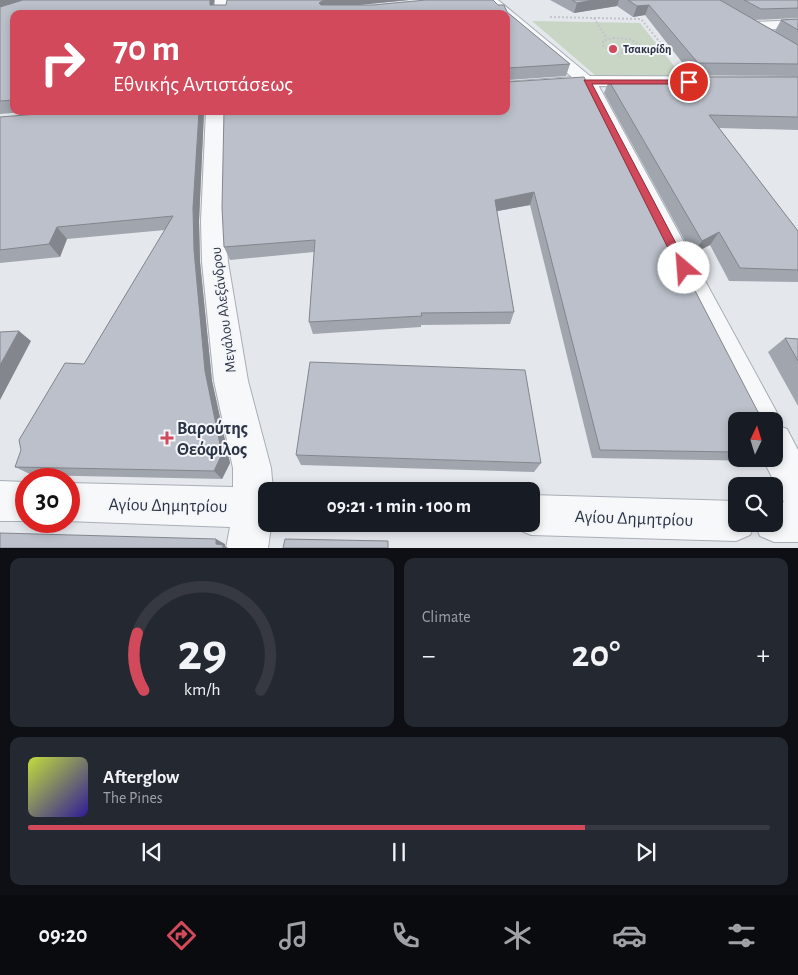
<!DOCTYPE html>
<html lang="en">
<head>
<meta charset="utf-8">
<style>
  body { margin:0; font-family:"Alegreya Sans",sans-serif; background:#242831; color:#f1f3f6; height:100vh; display:flex; flex-direction:column; font-size:19px; white-space:nowrap }
  * { box-sizing:border-box; margin:0 }
  p { font-size:16px; color:#9ea1a6 }
  .icon { flex:none; width:28px; height:28px; fill:none; stroke:currentColor; stroke-width:2; stroke-linecap:round; stroke-linejoin:round }
  .map { position:relative; height:548px; overflow:hidden }
  .side { display:flex; flex-direction:column; gap:10px; padding:10px; background:#0d0f14; flex:1 }
  .side>* { flex:none }
  .banner { position:absolute; left:10px; top:10px; width:500px; height:105px; border-radius:10px; box-shadow:0 2px 8px #0003; background:#d1495b; color:#fff; overflow:hidden }
  .needle { width:32px; rotate:4deg }
  .fabs { position:absolute; left:728px; top:412px; display:grid; gap:10px }
  .fabs a { display:grid; place-items:center; width:55px; height:55px; border-radius:10px; background:#171b24; box-shadow:0 2px 8px #0003; font-size:25px }
  .speed { position:absolute; left:15px; top:468px; display:flex; gap:10px; font-size:25px; font-weight:700; text-align:center }
  .speed>* { display:grid; place-content:center; width:65px; height:65px; border-radius:50%; background:#171b24; box-shadow:0 2px 8px #0003; line-height:1 }
  .speed .limit { border:8px solid #d22; background:#fff; color:#111 }
  .pin { position:absolute; display:grid; place-items:center; width:42px; height:42px; color:#fff; margin:-21px; border:2px solid #fff; border-radius:50%; box-shadow:0 1px 5px #0007 }
  .me { position:absolute; width:55px; margin:-28px; rotate:333deg; stroke-linejoin:round; filter:drop-shadow(0 0 4px #0008) }
  .turn { display:flex; align-items:center; gap:18px; height:105px; padding:0 20px; font-size:22px }
  .turn .icon { width:65px; height:65px; stroke-width:2.5 }
  .turn b { display:block; font-size:35px; line-height:42px }
  .big { font-size:38px; font-weight:700; line-height:1.1 }
  .side .card { flex:1; display:flex; flex-direction:column; justify-content:center; gap:8px; min-width:0; padding:0 18px; border-radius:10px; background:#242831 }
  .side .dial { align-items:center; gap:0 }
  .dial svg { height:130px; overflow:visible; fill:none; stroke:#363941; stroke-width:7; stroke-linecap:round; text-anchor:middle }
  .dial text { fill:#f1f3f6; stroke:none }
  .song { display:flex; align-items:center; gap:15px }
  .cover { width:60px; height:60px; border-radius:8px; background:linear-gradient(135deg,hsl(70 70% 55%),hsl(250 70% 35%)) }
  .played { height:5px; border-radius:2px; background:linear-gradient(90deg,#d1495b 75%,#363941 75%) }
  .keys { display:flex; justify-content:space-around; direction:ltr }
  .heat { display:flex; justify-content:space-between; align-items:center; font-size:28px; direction:ltr }
  .side .tiles { flex:1; display:grid; gap:10px; grid-template-columns:1fr 1fr }
  .card:last-child { grid-column:span 2 }
  .trip { position:absolute; left:258px; top:482px; width:282px; height:50px; border-radius:10px; background:#171b24; box-shadow:0 2px 8px #0003; font-weight:700; line-height:50px; text-align:center }
  .tab-bar { display:flex; height:80px; justify-content:space-around; align-items:center; background:#090b0e; color:#9ea1a6 }
  .tab-bar .icon { width:35px; height:35px }
  .tab-bar .current { color:#d1495b }
  .tab-bar b { font-size:22px; color:#f1f3f6 }
  .map>svg:first-child { display:block }
  .green { fill:#c9d6c5 }
  .lines { fill:none; stroke-linecap:round; stroke-linejoin:round }
  .street-casing { stroke:#a9aeb7; stroke-width:2 }
  .secondary-casing { stroke:#a9aeb7; stroke-width:2 }
  .path { stroke:#c2c5cb; stroke-width:2; stroke-dasharray:2 2; stroke-linecap:butt }
  .street { fill:#f7f8fa; fill-rule:evenodd }
  .secondary { fill:#fff; fill-rule:evenodd }
  .wall { fill:#a1a5ae }
  .shaded-wall { fill:#83868d }
  .building { fill:#bbc0ca; stroke:#83868d }
  .route { fill:#d1495b; stroke:#882f3b }
  .poi-dot { fill:#d1495b; stroke:#f4f6f9; stroke-width:2 }
  .labels { text-anchor:middle; stroke-width:4; stroke-linejoin:round; paint-order:stroke }
  .far-poi-label { font-size:12px; font-weight:bold; fill:#2b3445; stroke:#f4f6f9; text-anchor:start }
  .street-label { font-size:15px; fill:#2b3445; stroke:#f4f6f9 }
  .near-poi-label { font-size:18px; font-weight:bold; fill:#2b3445; stroke:#f4f6f9; text-anchor:start }
  .near-street-label { font-size:18px; fill:#2b3445; stroke:#f4f6f9 }
</style>
</head>
<body>
<div class="map">
<svg width="798" height="548" viewBox="0 0 798 548">
  <rect width="100%" height="100%" fill="#e4e7ec"/>
  <path class="green" d="M532 21 640 23 682 76H596Z"/>
  <g class="lines">
    <defs>
      <path id="street" d="M215 0H229L228 14H214Z
        M483 0H498L596 81 775 409 781 421 779 426 787 429 798 450V542H774L760 536 755 524 750 535 736 541 531 535 517 529 515 524H531V495L736 501V524H774V502H784L763 459H774V421H745L580 84 506 21V14H498Z
        M798 20V28L754 30 747 26 754 22Z
        M206 111H226L225 221 228 262 248 381 271 468 273 491H266V524H276L271 526 268 548H226L230 527 66 521H69V483L233 487V468L214 381 202 262 201 221Z
        M0 481 26 482 27 521H0Z"/>
      <path id="secondary" d="M587 76 798 77V87L587 86 506 92V82Z"/>
    </defs>
    <use href="#street" class="street-casing"/>
    <use href="#secondary" class="secondary-casing"/>
    <path class="path" d="M550 17 641 19 671 56
      M594 18 607 39
      M613 38 630 39 643 47 641 52 617 53 603 46V41Z
      M643 47 664 48
      M617 53 620 58"/>
    <use href="#street" class="street"/>
    <use href="#secondary" class="secondary"/>
  </g>
  <path class="wall" d="M0 0H214L213 5H226L227 0H409L356 5 507 12 570 64 566 76 507 80V82L736 421V459H767L762 461 592 458 530 205 497 211 514 312 510 324 421 325V327L313 334 309 322 314 252 230 260 224 247 506 111 14 14V111H37L0 114Z
    M550 0H798V19V18L755 20 775 31 781 20 798 19V76L692 75 645 15 633 17 617 6 574 13Z
    M706 77H798V130L719 128 798 231V282L729 281 710 245 692 254 604 93 609 81 703 82Z
    M76 111H204L199 221 200 262 212 381 230 463 222 479 32 475 15 467 84 364 165 230 67 239 60 257 0 263V117Z
    M785 338 798 339V406L768 352Z
    M296 455 541 463 534 472 301 465Z"/>
  <path class="shaded-wall" d="M0 0H23L0 8Z
    M210 0H214L213 14 210 5Z
    M324 0H409L329 8 320 14 319 3Z
    M593 0H619L617 6 574 13 577 3Z
    M649 5 645 15 633 17 637 6Z
    M199 111H204L199 221 200 262 212 381 230 463 222 479 214 471 194 250 193 208Z
    M534 192 530 205 492 212 495 200Z
    M57 227 67 239 60 257 49 244Z
    M719 232 710 245 692 254 702 241Z
    M19 331 31 341 0 400V365Z
    M216 539 225 544V546L228 548H222L216 544Z"/>
  <path class="building" d="M23 0H210V5H226L227 0H324L319 3 321 5H373L426 0H493L498 5H504L507 12 570 64 508 68 507 82 584 77 758 412 761 413 765 421H736V452L600 450 534 192 495 200 514 312 421 313 422 316 309 322 315 240 224 247 222 208 224 111H506V14H14V100L0 101V7Z
    M572 0H593L577 3Z
    M628 0H720L798 45V64L698 63 649 5 637 6Z
    M744 0H798V8L761 9Z
    M798 19V30L781 20Z
    M706 77H798V117L709 115 798 231V270L740 268 719 232 702 241 609 81 710 82Z
    M76 111H199L193 208 194 250 205 371 222 454 214 471 15 467 21 450 19 440 65 363 84 364 173 216 57 227 49 244 0 250V117Z
    M19 331 0 365V332Z
    M785 338 798 339V361Z
    M310 362 525 370 541 463 296 455Z
    M774 437 780 449 778 453H774Z
    M0 533 216 539V544L223 545V548H0Z
    M285 539 388 541V548H283Z"/>
  <path class="route" d="M584 80H689L693 82 689 84H592L689 268 688 271 684 273 678 268Z"/>
  <g class="poi-dot">
    <circle cx="613" cy="49" r="5"/>
    <path d="M164.5 430.5h5v5h5v5h-5v5h-5v-5h-5v-5h5z"/>
  </g>
  <g class="labels">
    <g class="far-poi-label">
      <text x="623" y="53">Τσακιρίδη</text>
    </g>
    <g class="street-label">
      <text transform="translate(223 310) rotate(-97)" y="5">Μεγάλου Αλεξάνδρου</text>
    </g>
    <g class="near-poi-label">
      <text x="177" y="434">Βαρούτης<tspan x="177" dy="21">Θεόφιλος</tspan></text>
    </g>
    <g class="near-street-label">
      <text transform="translate(168 505) rotate(1)" y="6">Αγίου Δημητρίου</text>
      <text transform="translate(634 518) rotate(2)" y="6">Αγίου Δημητρίου</text>
    </g>
  </g>
</svg>
<div class="fabs">
<a><svg class="needle" viewBox="-14 -14 28 28"><path d="M0-13l5 13h-10z" fill="#e53935"/><path d="M0 13l5-13h-10z" fill="#9ea1a6"/></svg></a>
<a><svg class="icon" aria-label="search" viewBox="0 0 24 24"><circle cx="10" cy="10" r="6"/><path d="M15 15l6 6"/></svg></a>
</div>
<div class="speed"><div class="limit">30</div></div>
<div class="pin" style="left:689px;top:82px;background:#d93025"><svg class="icon" aria-label="arrive" viewBox="0 0 24 24"><path d="M6 21V4h12l-3 4 3 4H6"/></svg></div>
<svg class="me" style="left:684px;top:268px" viewBox="-20 -20 40 40"><circle r="19" fill="#fff"/><path d="M0-13L10 11 0 6-10 11z" fill="#d1495b"/></svg>
<div class="trip">09:21 · 1 min · 100 m</div>
<div class="banner">
<div class="turn"><svg class="icon" aria-label="right" viewBox="0 0 24 24"><path d="M7 20v-9h11M14 6l5 5-5 5"/></svg><div><b>70 m</b>Εθνικής Αντιστάσεως</div></div>
</div>
</div>
<section class="side">
<div class="tiles">
<div class="card dial"><svg viewBox="0 0 100 80">
<path d="M14 69A42 42 0 1 1 86 69"/>
<path d="M14 69A42 42 0 0 1 10 34" stroke="#d1495b"/>
<text x="50" y="56" font-size="32" font-weight="700">29</text>
<text x="50" y="72" font-size="11">km/h</text>
</svg></div>
<div class="card"><p>Climate</p>
<div class="heat"><a>−</a><b class="big">20°</b><a>+</a></div>
</div>
<div class="card">
<div class="song"><i class="cover"></i><div><b>Afterglow</b><p>The Pines</p></div></div>
<div class="played"></div>
<div class="keys"><svg class="icon" aria-label="previous" viewBox="0 0 24 24"><path d="M18 5L8 12l10 7zM5 5v14"/></svg><svg class="icon" aria-label="pause" viewBox="0 0 24 24"><path d="M8 5v14M16 5v14"/></svg><svg class="icon" aria-label="next" viewBox="0 0 24 24"><path d="M6 5l10 7-10 7zM19 5v14"/></svg></div>
</div>
</div>
</section>
<nav class="tab-bar">
<b>09:20</b>
<svg class="icon current" aria-label="directions" viewBox="0 0 24 24"><path d="M12 3l9 9-9 9-9-9zM9 14v-3h6M13 9l2 2-2 2"/></svg>
<svg class="icon" aria-label="music" viewBox="0 0 24 24"><path d="M9 18V5l10-2v13"/><circle cx="6" cy="18" r="3"/><circle cx="16" cy="16" r="3"/></svg>
<svg class="icon" aria-label="phone" viewBox="0 0 24 24"><path d="M5 4h4l2 5-3 2q2 4 5 5l2-3 5 2v4C11 20 4 13 5 4z"/></svg>
<svg class="icon" aria-label="climate" viewBox="0 0 24 24"><path d="M12 3v18M4 7l16 10M4 17L20 7"/></svg>
<svg class="icon" aria-label="car" viewBox="0 0 24 24"><path d="M5 17H2v-5l4-1 3-4h7l3 4 3 1v5h-3M9 17h6M6 11h13"/><circle cx="7" cy="17" r="2"/><circle cx="17" cy="17" r="2"/></svg>
<svg class="icon" aria-label="filters" viewBox="0 0 24 24"><path d="M4 7h16M4 17h16"/><circle cx="9" cy="7" r="2"/><circle cx="15" cy="17" r="2"/></svg>
</nav>
</body>
</html>
